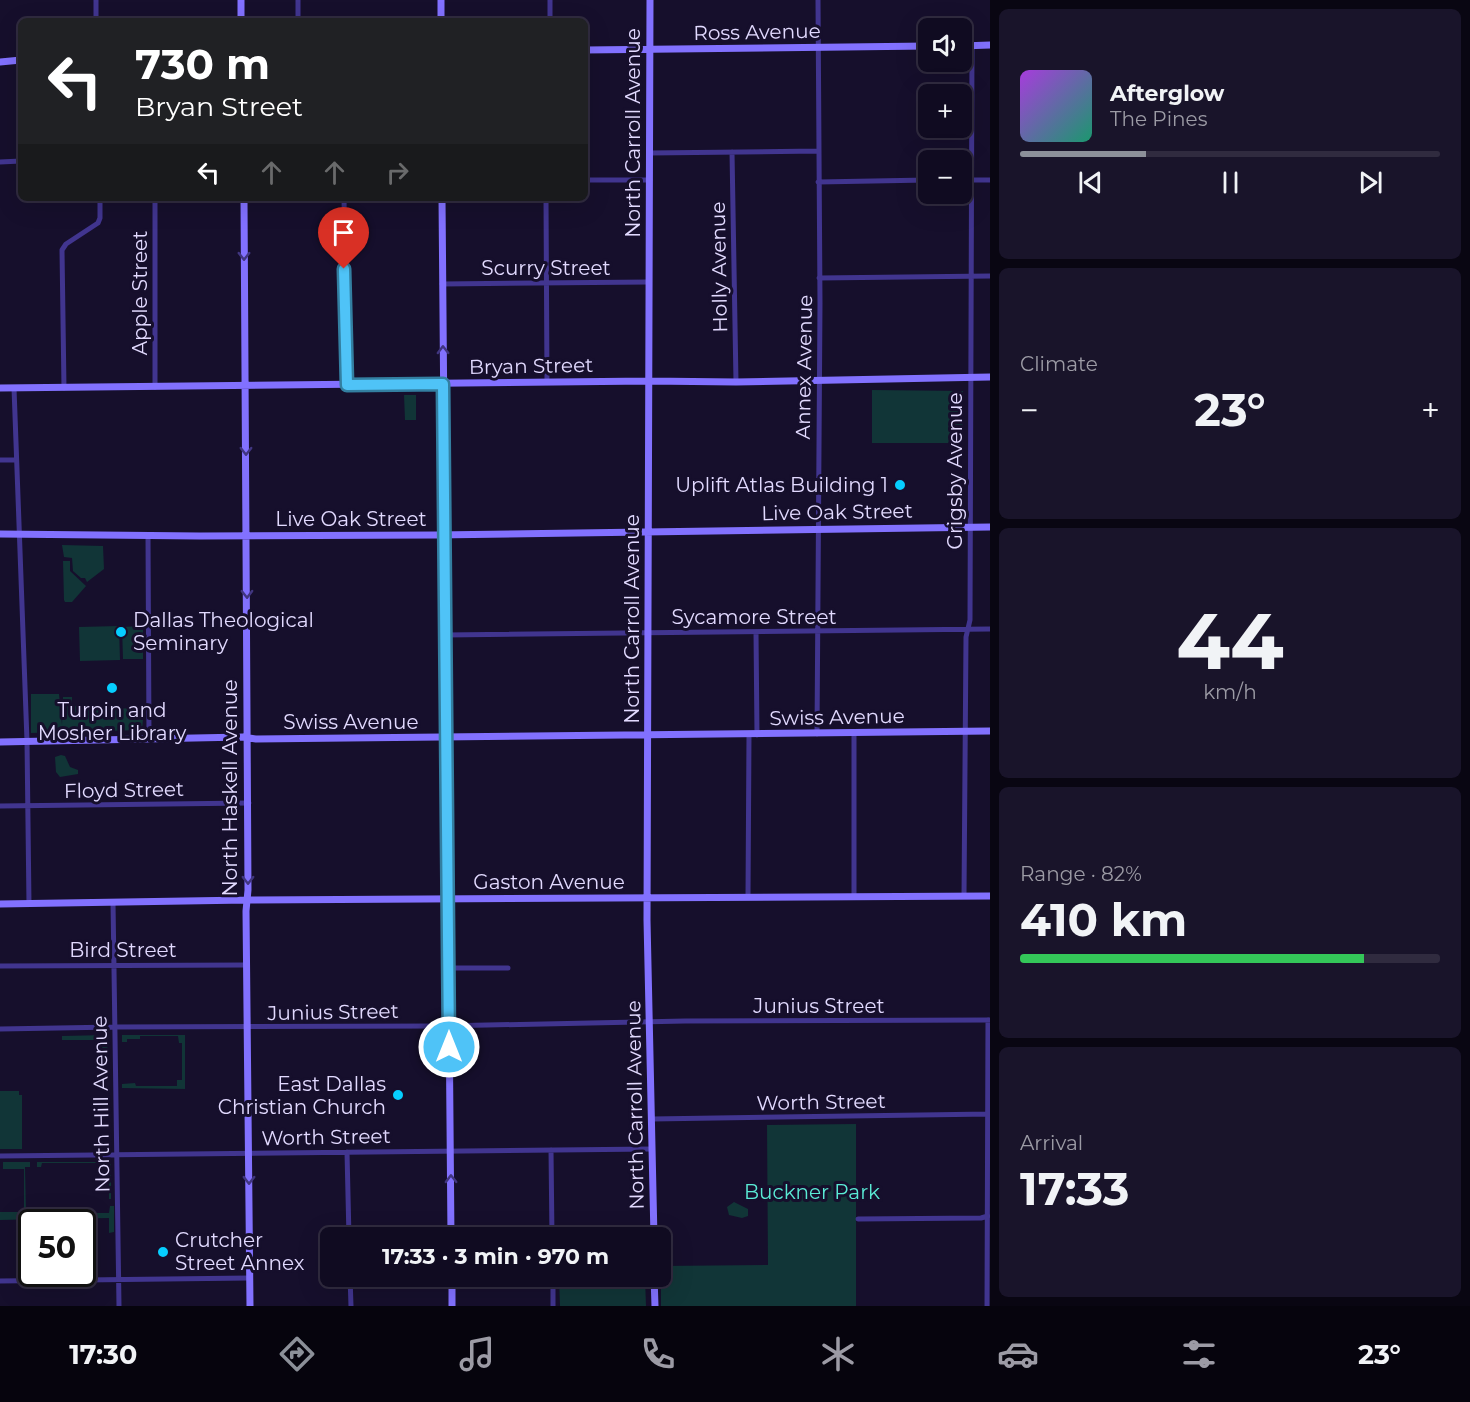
<!DOCTYPE html>
<html lang="en">
<head>
<meta charset="utf-8">
<style>
  body { margin:0; font-family:Montserrat,sans-serif; background:#19142a; color:#f1f3f6; height:100vh; display:flex; flex-direction:column; font-size:22px; white-space:nowrap }
  * { box-sizing:border-box; margin:0 }
  p { font-size:20px; color:#9c9ba5 }
  .icon { flex:none; width:33px; height:33px; fill:none; stroke:currentColor; stroke-width:2; stroke-linecap:round; stroke-linejoin:round }
  .map { position:relative; flex:1; overflow:hidden }
  .panel { display:flex; flex-direction:column; gap:9px; padding:9px; background:#090612; width:480px }
  .panel>* { flex:none }
  .guide { position:absolute; left:18px; top:18px; width:570px; height:183px; border-radius:9px; box-shadow:0 6px 24px #0002,0 0 0 2px #302b3f; background:#202124; color:#fff; overflow:hidden }
  .fabs { position:absolute; left:918px; top:18px; display:grid; gap:12px }
  .fabs a { display:grid; place-items:center; width:54px; height:54px; border-radius:9px; background:#100b21; box-shadow:0 6px 24px #0002,0 0 0 2px #302b3f; font-size:30px }
  .speed { position:absolute; left:18px; top:1209px; display:flex; gap:12px; font-size:30px; font-weight:700; text-align:center }
  .speed>* { display:grid; place-content:center; width:78px; height:78px; border-radius:50%; background:#100b21; box-shadow:0 6px 24px #0002,0 0 0 2px #302b3f; line-height:1 }
  .speed .limit { border:3px solid #111; border-radius:9px; background:#fff; color:#111 }
  .pin { position:absolute; display:grid; place-items:center; width:51px; height:51px; color:#fff; margin:-62px -26px; border-radius:50% 50% 50% 0; rotate:-45deg; box-shadow:0 0 6px #0007 }
  .pin .icon { rotate:45deg }
  .me { position:absolute; width:66px; margin:-33px; rotate:0deg; stroke-linejoin:round; filter:drop-shadow(0 0 4px #0008) }
  .turn { display:flex; align-items:center; gap:21px; height:126px; padding:0 18px; font-size:27px }
  .turn .icon { width:78px; height:78px; stroke-width:2.5 }
  .turn b { display:block; font-size:42px; line-height:51px }
  .lanes { display:flex; align-items:center; height:57px; padding:0 18px; background:#0003; justify-content:center; gap:30px; direction:ltr }
  .lanes .off { opacity:.35 }
  .big { font-size:45px; font-weight:700; line-height:1.1 }
  .panel .tile { flex:1; display:flex; flex-direction:column; justify-content:center; gap:9px; min-width:0; padding:0 21px; border-radius:9px; background:#19142a }
  .panel .dial { align-items:center; gap:0 }
  .dial b { font-size:78px; line-height:1 }
  .song { display:flex; align-items:center; gap:18px }
  .cover { width:72px; height:72px; border-radius:9px; background:linear-gradient(135deg,hsl(280 70% 55%),hsl(160 70% 35%)) }
  .played { height:6px; border-radius:3px; background:linear-gradient(90deg,#8c9099 30%,#302b3f 30%) }
  .keys { display:flex; justify-content:space-around; direction:ltr }
  .heat { display:flex; justify-content:space-between; align-items:center; font-size:33px; direction:ltr }
  .charge { height:9px; border-radius:4px; background:linear-gradient(90deg,#34c759 82%,#302b3f 0) }
  .trip { position:absolute; left:320px; top:1227px; width:351px; height:60px; border-radius:9px; background:#100b21; box-shadow:0 6px 24px #0002,0 0 0 2px #302b3f; font-weight:700; line-height:60px; text-align:center }
  .menu { display:flex; height:96px; justify-content:space-around; align-items:center; background:#06040d; color:#9c9ba5 }
  .menu .icon { width:42px; height:42px }
  .menu .selected { color:#8c9099 }
  .menu b { font-size:27px; color:#f1f3f6 }
  main { display:flex; flex:1; min-height:0 }
  .map>svg:first-child { display:block }
  .green { fill:#113537 }
  .lines { fill:none; stroke-linecap:round; stroke-linejoin:round }
  .street { stroke:#41358f; stroke-width:5 }
  .secondary { stroke:#8271ff; stroke-width:7 }
  .oneway { stroke:#413680 }
  .route-casing { stroke:#337fa1; stroke-width:15 }
  .route { stroke:#4fc3f7; stroke-width:10 }
  .poi-dot { fill:#06ceff; stroke:#160f2c; stroke-width:2 }
  .labels { text-anchor:middle; stroke-width:6; stroke-linejoin:round; paint-order:stroke }
  .street-label { font-size:20px; fill:#e2daff; stroke:#160f2c }
  .poi-label { font-size:20px; fill:#e2daff; stroke:#160f2c; text-anchor:end }
  .park-label { font-size:20px; fill:#5aebd5; stroke:#160f2c }
</style>
</head>
<body>
<main>
<div class="map">
<svg width="990" height="1306" viewBox="0 0 990 1306">
  <rect width="100%" height="100%" fill="#160f2c"/>
  <path class="green" d="M872 390 963 391 962 443H872Z
    M404 395H416V420H405Z
    M62 545 103 546 104 569 87 582 85 578H81L73 571 72 558 64 557Z
    M63 561H70V571L86 586 72 602H65L64 600Z
    M119 626 120 660 80 661 79 627Z
    M143 626V659H123L122 627Z
    M31 694H59L62 725 63 697H72V706L93 705V709L144 708 142 730 31 733Z
    M61 755 65 756 70 767 78 770V774L60 777 56 772 55 757Z
    M107 1035 108 1062H103L102 1040H62V1036Z
    M122 1035H185V1089L122 1088V1084L135 1083 136 1086H177V1080H182V1043H179L178 1036H140V1039H127V1042H122Z
    M0 1091H19V1095H22V1149H0Z
    M856 1124V1306H661V1266L768 1265 767 1125Z
    M3 1162H30V1167H25L26 1213H109L110 1206H114V1232L109 1233V1218L51 1219V1222H45L44 1219 0 1220V1212H24V1169H3Z
    M37 1162H109L111 1164V1199H109V1168L104 1167V1163H42L41 1167H37Z
    M734 1202 748 1209V1216L742 1218 729 1215 727 1207Z
    M559 1277H645L646 1306H560Z"/>
  <g class="lines">
    <path class="street" d="M96 0V21
      M298 0V21
      M550 21V0
      M732 152 736 382
      M650 153 818 151
      M0 162 21 161
      M585 180H650
      M962 180H990
      M818 182 928 180
      M155 198V387
      M344 198 347 385
      M546 198 547 382
      M819 278 990 276
      M442 284 649 282
      M14 388 27 741 29 904
      M64 388 62 250 66 244 98 223 100 218V198
      M0 460H16
      M148 535 149 739
      M756 632 757 735
      M445 635 990 629
      M817 734 820 303 818 0
      M0 806 249 803
      M964 896 966 637 970 620 972 46
      M748 897 749 735
      M854 897V734
      M113 902 119 1306
      M0 966 246 965
      M449 968H508
      M0 1029 115 1027 441 1026 685 1021 990 1020
      M652 1119 990 1114
      M551 1150 552 1238
      M347 1152 349 1238
      M0 1156 652 1149
      M858 1219 981 1218 988 1216
      M350 1276 351 1306
      M553 1276V1306
      M0 1281 249 1278
      M987 1306 988 1020"/>
    <path class="secondary" d="M241 0V21
      M441 0V21
      M650 0 647 920 654 1238
      M962 46 990 45
      M585 50 928 46
      M0 62 21 60
      M244 198 248 890 246 911 250 1306
      M442 198 451 1238
      M0 388 649 381 736 382 990 377
      M0 534 200 536 436 535 990 527
      M0 742 243 737 256 739 990 731
      M0 904 247 900 990 896
      M452 1276V1306
      M654 1276 655 1306"/>
  </g>
  <defs><path id="oneway-chevron" d="M-2-3.5L2.5 0L-2 3.5" fill="none" stroke-width="1.6" stroke-linecap="round" stroke-linejoin="round" transform="scale(1.5)"/></defs>
  <g class="oneway">
    <use href="#oneway-chevron" transform="translate(244 256) rotate(90)"/>
    <use href="#oneway-chevron" transform="translate(443 350) rotate(-91)"/>
    <use href="#oneway-chevron" transform="translate(246 451) rotate(90)"/>
    <use href="#oneway-chevron" transform="translate(247 594) rotate(89)"/>
    <use href="#oneway-chevron" transform="translate(248 880) rotate(90)"/>
    <use href="#oneway-chevron" transform="translate(451 1179) rotate(-91)"/>
    <use href="#oneway-chevron" transform="translate(249 1180) rotate(90)"/>
  </g>
  <g class="lines">
    <defs>
      <path id="route" d="M344 269 347 385 443 384 449 1047"/>
    </defs>
    <use href="#route" class="route-casing"/>
    <use href="#route" class="route"/>
  </g>
  <g class="poi-dot">
    <circle cx="900" cy="485" r="6"/>
    <circle cx="121" cy="632" r="6"/>
    <circle cx="112" cy="688" r="6"/>
    <circle cx="398" cy="1095" r="6"/>
    <circle cx="163" cy="1252" r="6"/>
  </g>
  <g class="labels">
    <g class="street-label">
      <text transform="translate(757 32) rotate(-1)" y="7">Ross Avenue</text>
      <text transform="translate(633 133) rotate(-90)" y="7">North Carroll Avenue</text>
      <text transform="translate(719 267) rotate(-91)" y="7">Holly Avenue</text>
      <text x="546" y="275">Scurry Street</text>
      <text transform="translate(140 293) rotate(-90)" y="7">Apple Street</text>
      <text transform="translate(531 366) rotate(-1)" y="7">Bryan Street</text>
      <text transform="translate(804 367) rotate(-89)" y="7">Annex Avenue</text>
      <text transform="translate(955 471) rotate(-90)" y="7">Grigsby Avenue</text>
      <text transform="translate(837 512) rotate(-1)" y="7">Live Oak Street</text>
      <text x="351" y="526">Live Oak Street</text>
      <text x="754" y="624">Sycamore Street</text>
      <text transform="translate(632 619) rotate(-90)" y="7">North Carroll Avenue</text>
      <text transform="translate(837 717) rotate(-1)" y="7">Swiss Avenue</text>
      <text x="351" y="729">Swiss Avenue</text>
      <text transform="translate(230 788) rotate(-90)" y="7">North Haskell Avenue</text>
      <text transform="translate(124 790) rotate(-1)" y="7">Floyd Street</text>
      <text x="549" y="889">Gaston Avenue</text>
      <text x="123" y="957">Bird Street</text>
      <text x="819" y="1013">Junius Street</text>
      <text transform="translate(333 1012) rotate(-1)" y="7">Junius Street</text>
      <text transform="translate(821 1102) rotate(-1)" y="7">Worth Street</text>
      <text transform="translate(101 1104) rotate(-91)" y="7">North Hill Avenue</text>
      <text transform="translate(635 1105) rotate(-91)" y="7">North Carroll Avenue</text>
      <text transform="translate(326 1137) rotate(-1)" y="7">Worth Street</text>
    </g>
    <g class="poi-label">
      <text x="888" y="492">Uplift Atlas Building 1</text>
      <text x="133" y="627" text-anchor="start">Dallas Theological<tspan x="133" dy="23">Seminary</tspan></text>
      <text x="112" y="717" text-anchor="middle">Turpin and<tspan x="112" dy="23">Mosher Library</tspan></text>
      <text x="386" y="1091">East Dallas<tspan x="386" dy="23">Christian Church</tspan></text>
      <text x="175" y="1247" text-anchor="start">Crutcher<tspan x="175" dy="23">Street Annex</tspan></text>
    </g>
    <g class="park-label">
      <text x="812" y="1199">Buckner Park</text>
    </g>
  </g>
</svg>
<div class="fabs">
<a><svg class="icon" aria-label="sound" viewBox="0 0 24 24"><path d="M4 9h4l5-4v14l-5-4H4zM17 9q2 3 0 6"/></svg></a>
<a>+</a>
<a>−</a>
</div>
<div class="speed"><div class="limit">50</div></div>
<div class="pin" style="left:344px;top:269px;background:#d93025"><svg class="icon" aria-label="arrive" viewBox="0 0 24 24"><path d="M6 21V4h12l-3 4 3 4H6"/></svg></div>
<svg class="me" style="left:449px;top:1047px" viewBox="-20 -20 40 40"><circle r="17" fill="#4fc3f7" stroke="#fff" stroke-width="3"/><path d="M0-11L8 9 0 5-8 9z" fill="#fff"/></svg>
<div class="trip">17:33 · 3 min · 970 m</div>
<div class="guide">
<div class="turn"><svg class="icon" aria-label="left" viewBox="0 0 24 24"><path d="M17 20v-9H6M10 6l-5 5 5 5"/></svg><div><b>730 m</b>Bryan Street</div></div>
<div class="lanes"><svg class="icon" aria-label="left" viewBox="0 0 24 24"><path d="M17 20v-9H6M10 6l-5 5 5 5"/></svg><svg class="icon off" aria-label="ahead" viewBox="0 0 24 24"><path d="M12 20V5M6 11l6-6 6 6"/></svg><svg class="icon off" aria-label="ahead" viewBox="0 0 24 24"><path d="M12 20V5M6 11l6-6 6 6"/></svg><svg class="icon off" aria-label="right" viewBox="0 0 24 24"><path d="M7 20v-9h11M14 6l5 5-5 5"/></svg></div>
</div>
</div>
<section class="panel">
<div class="tile">
<div class="song"><i class="cover"></i><div><b>Afterglow</b><p>The Pines</p></div></div>
<div class="played"></div>
<div class="keys"><svg class="icon" aria-label="previous" viewBox="0 0 24 24"><path d="M18 5L8 12l10 7zM5 5v14"/></svg><svg class="icon" aria-label="pause" viewBox="0 0 24 24"><path d="M8 5v14M16 5v14"/></svg><svg class="icon" aria-label="next" viewBox="0 0 24 24"><path d="M6 5l10 7-10 7zM19 5v14"/></svg></div>
</div>
<div class="tile"><p>Climate</p>
<div class="heat"><a>−</a><b class="big">23°</b><a>+</a></div>
</div>
<div class="tile dial"><b>44</b><p>km/h</p></div>
<div class="tile"><p>Range · 82%</p><b class="big">410 km</b><div class="charge"></div></div>
<div class="tile"><p>Arrival</p><b class="big">17:33</b></div>
</section>
</main>
<nav class="menu">
<b>17:30</b>
<svg class="icon selected" aria-label="directions" viewBox="0 0 24 24"><path d="M12 3l9 9-9 9-9-9zM9 14v-3h6M13 9l2 2-2 2"/></svg>
<svg class="icon" aria-label="music" viewBox="0 0 24 24"><path d="M9 18V5l10-2v13"/><circle cx="6" cy="18" r="3"/><circle cx="16" cy="16" r="3"/></svg>
<svg class="icon" aria-label="phone" viewBox="0 0 24 24"><path d="M5 4h4l2 5-3 2q2 4 5 5l2-3 5 2v4C11 20 4 13 5 4z"/></svg>
<svg class="icon" aria-label="climate" viewBox="0 0 24 24"><path d="M12 3v18M4 7l16 10M4 17L20 7"/></svg>
<svg class="icon" aria-label="car" viewBox="0 0 24 24"><path d="M5 17H2v-5l4-1 3-4h7l3 4 3 1v5h-3M9 17h6M6 11h13"/><circle cx="7" cy="17" r="2"/><circle cx="17" cy="17" r="2"/></svg>
<svg class="icon" aria-label="filters" viewBox="0 0 24 24"><path d="M4 7h16M4 17h16"/><circle cx="9" cy="7" r="2"/><circle cx="15" cy="17" r="2"/></svg>
<b>23°</b>
</nav>
</body>
</html>
